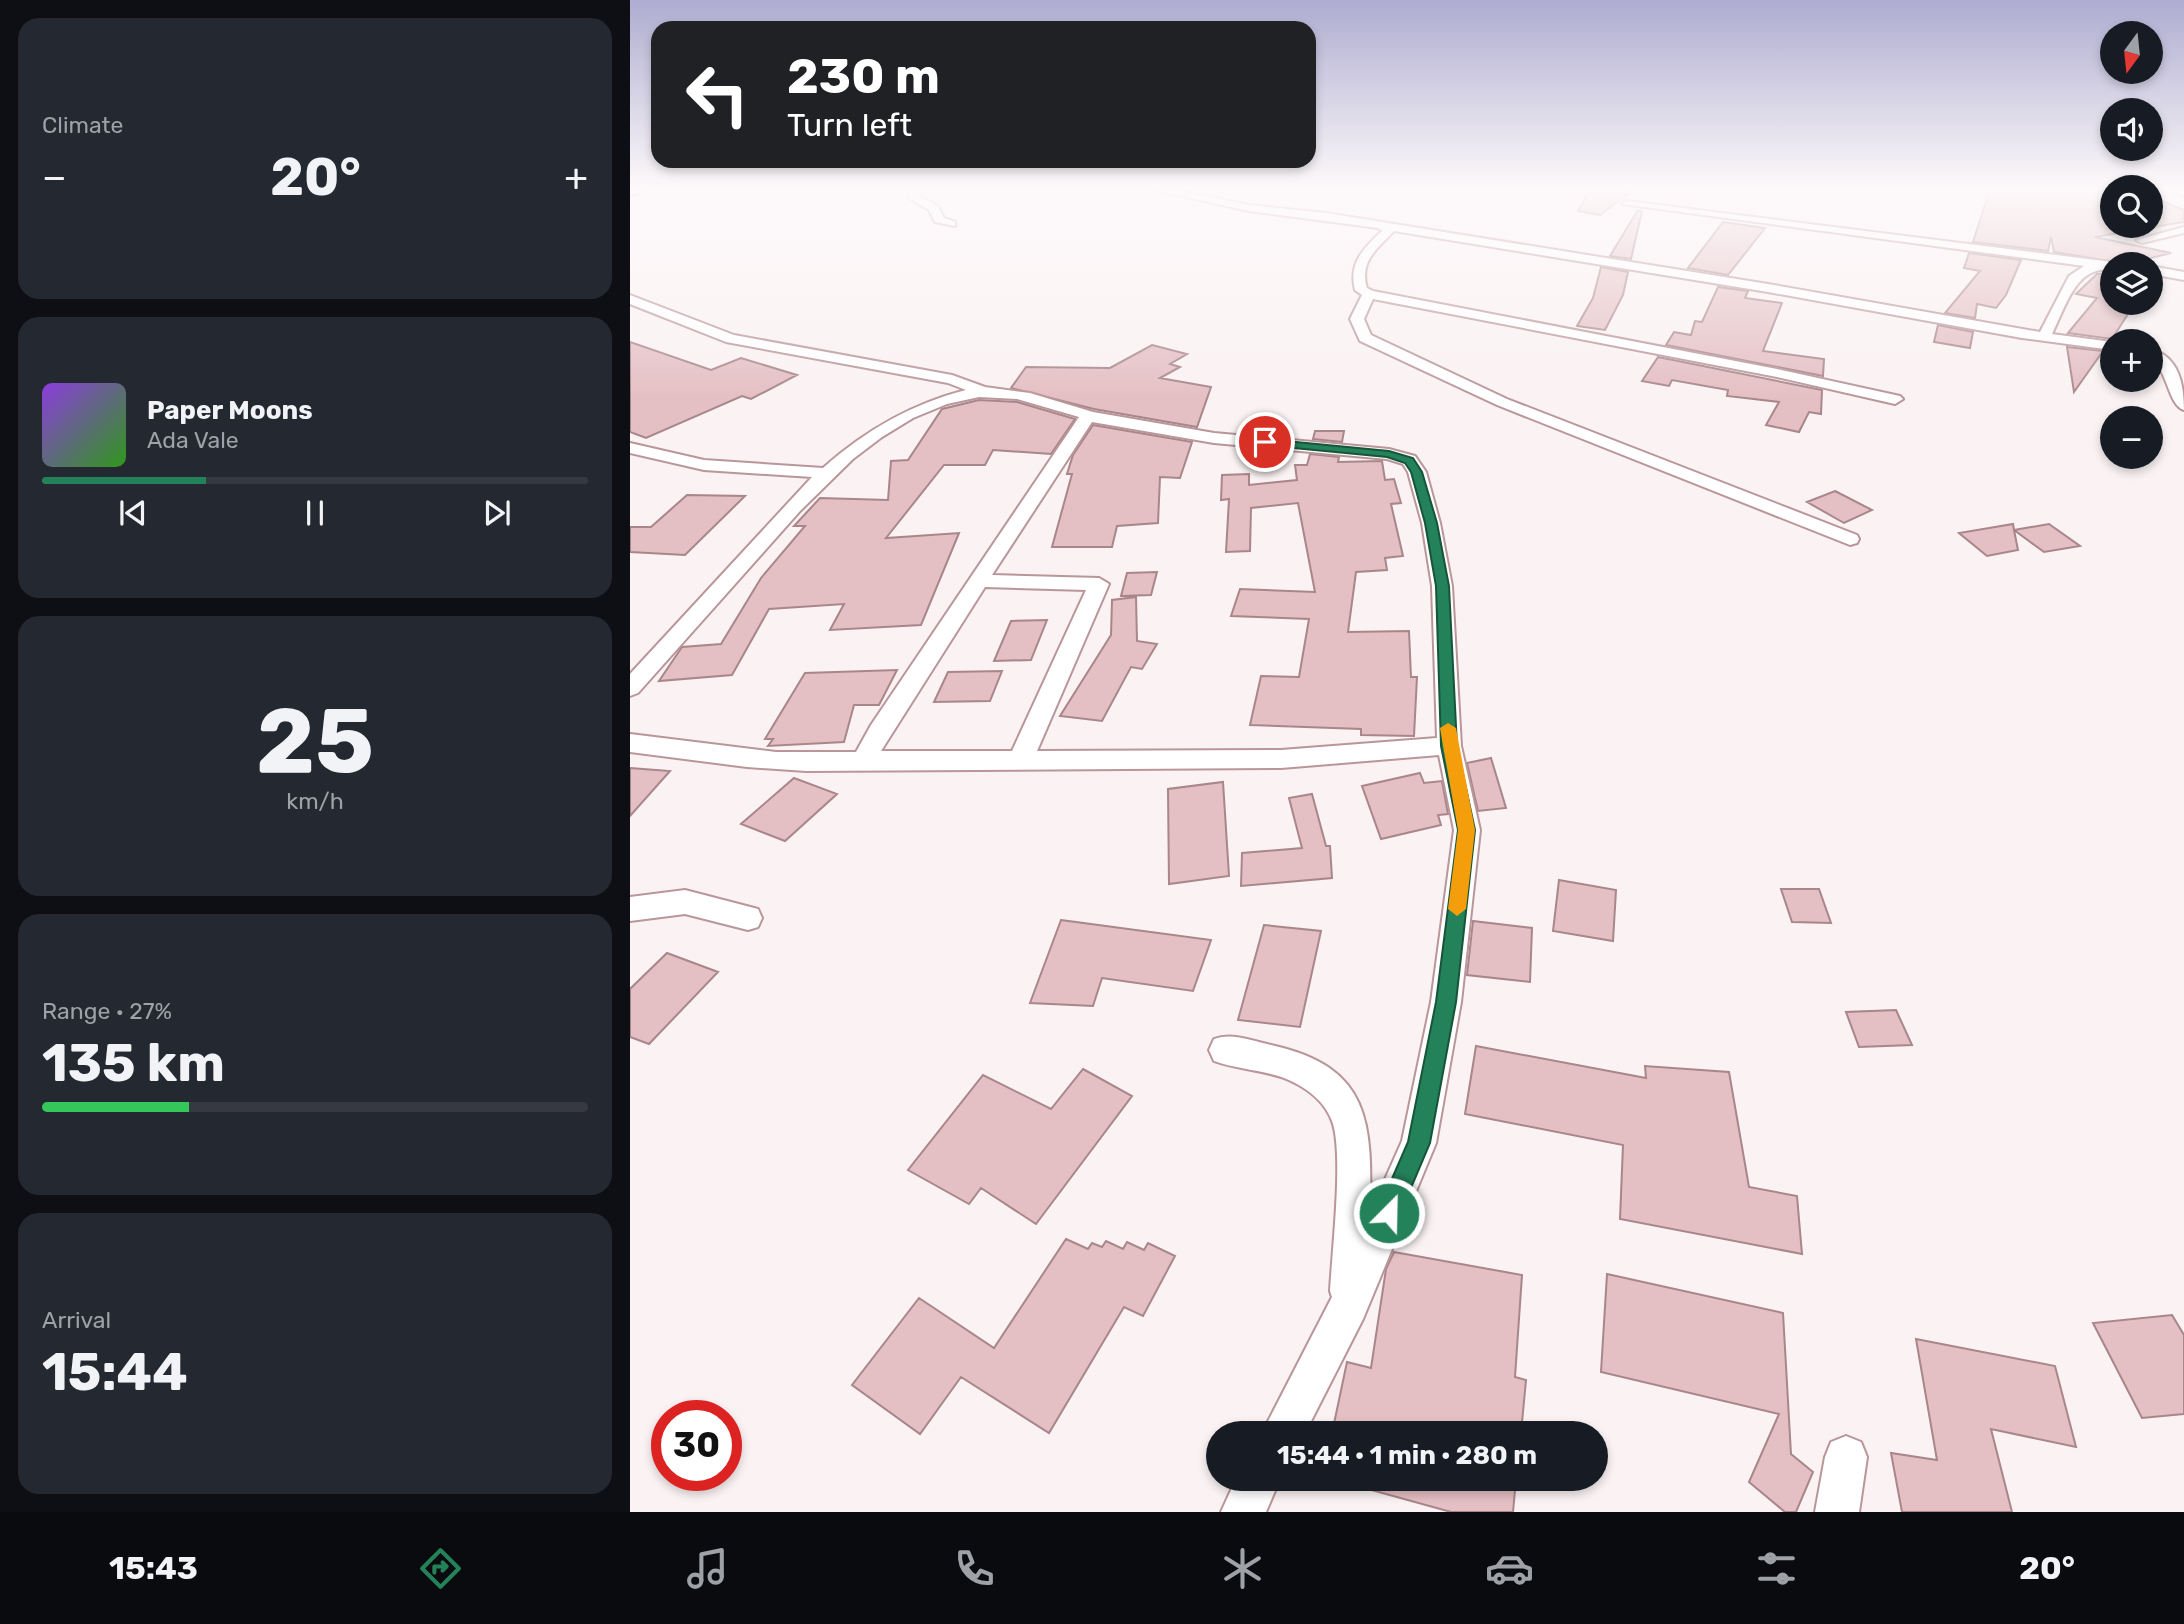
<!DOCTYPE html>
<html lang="en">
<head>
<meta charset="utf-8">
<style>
  body { margin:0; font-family:Rubik,sans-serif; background:#242831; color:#f1f3f6; height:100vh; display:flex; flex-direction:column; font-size:26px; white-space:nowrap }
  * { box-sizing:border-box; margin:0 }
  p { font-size:23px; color:#9ea1a6 }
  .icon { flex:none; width:38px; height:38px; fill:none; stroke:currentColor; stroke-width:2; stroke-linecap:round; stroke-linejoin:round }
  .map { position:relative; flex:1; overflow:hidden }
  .panel { display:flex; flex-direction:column; gap:18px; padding:18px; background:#0d0f14; width:630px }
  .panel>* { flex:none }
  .top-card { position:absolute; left:21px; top:21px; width:665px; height:147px; border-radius:21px; box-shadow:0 4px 10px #0003; background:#202124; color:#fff; overflow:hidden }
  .needle { width:46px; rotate:195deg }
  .fabs { position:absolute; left:1470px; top:21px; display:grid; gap:14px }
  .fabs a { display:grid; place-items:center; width:63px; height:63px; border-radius:50%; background:#171b24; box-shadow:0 4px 10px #0003; font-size:35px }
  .speed { position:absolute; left:21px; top:1400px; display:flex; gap:14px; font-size:35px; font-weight:700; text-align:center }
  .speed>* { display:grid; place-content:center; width:91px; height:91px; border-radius:50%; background:#171b24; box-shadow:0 4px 10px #0003; line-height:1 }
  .speed .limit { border:10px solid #d22; background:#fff; color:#111 }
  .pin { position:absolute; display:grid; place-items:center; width:60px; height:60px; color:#fff; margin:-30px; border:4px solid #fff; border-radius:50%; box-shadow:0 2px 7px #0007 }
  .me { position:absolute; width:77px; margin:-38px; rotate:23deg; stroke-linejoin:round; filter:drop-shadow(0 0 5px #0008) }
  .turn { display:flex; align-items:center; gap:24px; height:147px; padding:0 21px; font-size:32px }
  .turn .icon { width:91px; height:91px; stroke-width:2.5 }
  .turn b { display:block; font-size:49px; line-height:60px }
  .big { font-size:52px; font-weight:700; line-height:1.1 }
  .panel .widget { flex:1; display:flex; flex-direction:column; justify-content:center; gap:10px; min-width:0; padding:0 24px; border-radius:21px; background:#242831 }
  .panel .dial { align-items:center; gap:0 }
  .dial b { font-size:91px; line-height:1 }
  .song { display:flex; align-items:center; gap:21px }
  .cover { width:84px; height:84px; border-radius:10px; background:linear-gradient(135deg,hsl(270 70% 55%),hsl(110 70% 35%)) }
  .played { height:7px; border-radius:4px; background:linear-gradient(90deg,#23825a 30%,#363941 30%) }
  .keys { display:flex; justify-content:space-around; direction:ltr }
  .heat { display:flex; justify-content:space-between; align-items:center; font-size:38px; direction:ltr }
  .charge { height:10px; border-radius:5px; background:linear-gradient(90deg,#34c759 27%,#363941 0) }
  .trip { position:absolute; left:576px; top:1421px; width:402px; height:70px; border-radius:35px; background:#171b24; box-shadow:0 4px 10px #0003; font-weight:700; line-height:70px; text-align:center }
  .tabs { display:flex; height:112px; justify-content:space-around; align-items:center; background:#090b0e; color:#9ea1a6 }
  .tabs .icon { width:49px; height:49px }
  .tabs .current { color:#23825a }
  .tabs b { font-size:32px; color:#f1f3f6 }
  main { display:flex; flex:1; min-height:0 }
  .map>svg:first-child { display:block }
  .building { fill:#e4bfc3; stroke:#a8868a; stroke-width:2 }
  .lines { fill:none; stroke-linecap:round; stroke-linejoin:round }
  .minor-casing { stroke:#b9969a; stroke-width:4 }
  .primary-casing { stroke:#b45869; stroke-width:4 }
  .minor { fill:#fff; fill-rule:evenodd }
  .primary { fill:#fbacbb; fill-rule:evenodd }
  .route { fill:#23825a; stroke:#17543a; stroke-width:2 }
  .slow { fill:#f59e0b }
</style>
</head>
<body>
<main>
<section class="panel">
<div class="widget"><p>Climate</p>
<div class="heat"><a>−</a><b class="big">20°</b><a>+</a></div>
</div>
<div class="widget">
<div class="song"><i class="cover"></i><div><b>Paper Moons</b><p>Ada Vale</p></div></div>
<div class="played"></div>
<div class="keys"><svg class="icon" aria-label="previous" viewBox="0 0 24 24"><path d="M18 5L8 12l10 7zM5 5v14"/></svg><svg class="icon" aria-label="pause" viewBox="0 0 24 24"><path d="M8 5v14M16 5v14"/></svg><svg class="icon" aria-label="next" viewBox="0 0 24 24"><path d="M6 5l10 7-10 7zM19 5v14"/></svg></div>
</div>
<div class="widget dial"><b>25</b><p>km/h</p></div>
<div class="widget"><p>Range · 27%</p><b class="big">135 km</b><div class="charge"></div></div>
<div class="widget"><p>Arrival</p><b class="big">15:44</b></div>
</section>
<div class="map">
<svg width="1554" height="1512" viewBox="0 0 1554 1512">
  <rect width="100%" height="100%" fill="#faf2f3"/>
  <path class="building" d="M961 189H1005L970 215 948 211Z
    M1360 189 1482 190V226H1521V196L1554 210V222L1465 237 1541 253 1497 264 1424 252 1421 237 1418 251 1343 242Z
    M1008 210 1012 211 1001 259 980 256Z
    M1093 222 1135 228 1098 275 1058 268Z
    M1339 253 1391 260 1376 295 1366 308 1347 304 1345 318 1315 313 1350 271 1334 268Z
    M971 267 998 272 993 295 975 330 947 326 963 298Z
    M1482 273V303H1505L1482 339 1438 333 1467 298 1446 294 1467 274Z
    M1088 287 1118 291 1115 298 1152 303 1133 351 1194 359 1193 376 1036 345 1044 332 1061 335 1065 321 1072 322Z
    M1308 325 1343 332 1340 348 1304 342Z
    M0 342 81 370 111 358 167 375 121 399 112 396 16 438 0 432Z
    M522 345 557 354 540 364 550 367 530 378 581 387 567 427 464 409 381 388 396 367 480 368Z
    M1437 347 1473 351 1444 392Z
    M1028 357 1192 390 1191 414 1179 412 1169 432 1136 425 1149 402 1097 396 1098 390 1042 380 1039 386 1012 381Z
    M349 400 387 402 445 419 421 454 363 450 355 465H314L256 538 329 533 291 625 200 630 214 604 139 609 102 675 29 681 52 647 91 644 131 578 175 526H164L190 498 258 500 261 461 278 460 312 409Z
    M463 425 562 442 550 478 530 477 528 523 487 526 482 547H422L442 474H437L443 455Z
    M685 431H714L712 442 683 439Z
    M680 454 709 457 708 462 752 461 755 480 764 479 771 503 761 504 773 556 755 558 757 570 726 572 718 632 779 631 781 677H787L784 736 731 735V729L620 725 631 676 669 677 679 619 601 616 610 589 685 592 668 503 621 508 620 551 596 552 599 499 591 500 592 475 619 474V485L667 480 665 465H677Z
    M1205 491 1242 510 1214 523 1177 502Z
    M57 495 115 496 55 555 0 552V527H21Z
    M1383 524 1384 530 1419 524 1450 546 1414 552 1384 530 1388 550 1357 556 1329 533Z
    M527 572 521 595 491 596 497 573Z
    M506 597 507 641 527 644 512 669 501 667 472 721 430 716 481 635 482 600Z
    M417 620 401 660 364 661 381 621Z
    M267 670 249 705H224L214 742 138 746 143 739H135L175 673Z
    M372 671 360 701 304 702 318 672Z
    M861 758 876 808 848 811 837 763Z
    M0 768 40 771 0 816Z
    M790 773 794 783 812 781 818 814 808 815 811 825 751 839 732 786Z
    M164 778 207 794 155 841 111 824Z
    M593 782 599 876 539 884 538 789Z
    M682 794 696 846H700L702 878 611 886 612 853 672 848 659 798Z
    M929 880 986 890 983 941 923 931Z
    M1151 889H1189L1201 923 1162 922Z
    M431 920 581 940 563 991 472 978 463 1006 400 1003Z
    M843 921 902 928 900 982 837 975Z
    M634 925 691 931 670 1027 608 1020Z
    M37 953 88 972 19 1044 0 1037V989Z
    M1266 1010 1282 1045 1229 1047 1216 1012Z
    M846 1046 1016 1078 1015 1066 1099 1072 1119 1187 1167 1196 1172 1254 990 1219 993 1145 835 1114Z
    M453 1069 502 1096 406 1224 351 1188 339 1204 278 1170 353 1075 421 1109Z
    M436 1239 458 1249 462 1243 472 1247 476 1241 493 1249 497 1242 514 1250 518 1243 545 1256 513 1316 494 1307 419 1433 331 1377 290 1434 222 1385 289 1298 364 1348Z
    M764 1252 892 1275 885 1377 896 1380 891 1433H702L717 1362 741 1368 756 1269Z
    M977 1274 1153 1313 1161 1454 1183 1472 1166 1512H1155L1119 1482 1149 1414 971 1372Z
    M1542 1315 1554 1335V1414L1512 1418 1463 1323Z
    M1286 1339 1425 1366 1446 1447 1361 1429 1382 1512H1272L1261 1453 1307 1460Z
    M728 1479H886L883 1512H821L727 1486Z"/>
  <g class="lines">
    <defs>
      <path id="minor" d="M279 189H289L288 195 308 206 314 218 325 222V226L305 222 299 210 279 198Z
        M541 189 619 205 696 213 1138 284 1410 332 1439 276 1454 266 992 204 997 201 1482 262 1487 264H1482V270C1446 265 1436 306 1422 334L1482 342V350L1392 338 1138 292 764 231C747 249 729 261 737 288L743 291 1147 369 1270 396 1273 399 1265 404 1147 377 743 299 734 319 741 335 877 399 1227 535 1229 539 1227 543 1220 545 867 405 730 341 720 319 732 295 725 290C718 263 734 248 752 231L748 228 619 211 526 190Z
        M1540 189H1554V196Z
        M1554 227V233L1512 243 1506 240Z
        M1521 266 1554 272V280L1521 274Z
        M0 295 104 335 322 375 355 387 400 393 463 412 584 433 759 449 785 456 796 472 810 523 822 586 831 746 850 830 831 1002 806 1143 733 1319 675 1433H632L702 1297 700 1291C702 1253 714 1152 702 1121 695 1102 678 1089 661 1081 638 1070 608 1070 584 1061L579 1050 584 1039C602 1032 623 1041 641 1045 742 1067 742 1124 740 1213L772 1141 801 1002 824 830 809 755 651 768 176 771 117 767 0 752V734L146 752H226L241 725 449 417 387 399 349 397 317 404 283 418 252 437 223 459 170 511 8 693 0 696V674L182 477 74 470 0 453V443L74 460 193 468C236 430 281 404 336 390L318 383 96 342 0 304ZM462 422 584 443 757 459 773 464 778 472 792 523 802 586 807 738 651 750 407 751 479 584 469 578 362 575ZM355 587 456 590 382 751H251Z
        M1521 349C1549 357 1554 384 1554 410 1538 405 1538 370 1521 359Z
        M55 890 128 909 132 918 128 927 118 930 55 914 0 921V897Z
        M1216 1436 1231 1442 1237 1457 1229 1512H1185L1195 1457 1201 1442Z
        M606 1479H650L636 1512H591Z"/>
      <path id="primary" d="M0 189H18L0 196Z"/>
    </defs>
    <use href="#minor" class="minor-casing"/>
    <use href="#primary" class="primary-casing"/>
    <use href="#minor" class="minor"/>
    <use href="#primary" class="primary"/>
  </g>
  <linearGradient id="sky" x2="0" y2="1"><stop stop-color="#aeacd0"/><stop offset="0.47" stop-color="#fdf9fa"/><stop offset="1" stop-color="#fdf9fa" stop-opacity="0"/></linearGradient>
  <rect width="1554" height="401" fill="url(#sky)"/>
  <path class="route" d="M635 439 759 451 783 458 792 472 807 523 819 586 827 746 845 830 826 1002 800 1143 767 1221 759 1224 751 1221 747 1213 778 1142 806 1002 828 830 811 746 806 586 795 523 781 472 775 463 757 457 632 445V440Z"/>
  <path class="slow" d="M818 723 826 728 845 830 836 909 827 916 818 909 828 830 810 728Z"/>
</svg>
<div class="fabs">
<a><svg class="needle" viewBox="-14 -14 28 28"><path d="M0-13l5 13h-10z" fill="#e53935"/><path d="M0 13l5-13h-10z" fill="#9ea1a6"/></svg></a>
<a><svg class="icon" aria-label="sound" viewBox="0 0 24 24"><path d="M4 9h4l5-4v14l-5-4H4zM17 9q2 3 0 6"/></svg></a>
<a><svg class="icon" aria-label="search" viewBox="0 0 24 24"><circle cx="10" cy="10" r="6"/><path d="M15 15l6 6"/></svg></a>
<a><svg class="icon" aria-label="layers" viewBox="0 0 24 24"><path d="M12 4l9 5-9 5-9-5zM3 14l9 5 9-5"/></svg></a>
<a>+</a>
<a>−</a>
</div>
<div class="speed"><div class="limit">30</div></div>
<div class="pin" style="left:635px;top:442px;background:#d93025"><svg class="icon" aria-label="arrive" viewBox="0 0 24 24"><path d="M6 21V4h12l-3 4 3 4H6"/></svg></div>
<svg class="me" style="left:759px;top:1213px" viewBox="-20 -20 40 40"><circle r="17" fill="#23825a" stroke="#fff" stroke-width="3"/><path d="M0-11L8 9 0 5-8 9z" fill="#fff"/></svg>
<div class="trip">15:44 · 1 min · 280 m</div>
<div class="top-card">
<div class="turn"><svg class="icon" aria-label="left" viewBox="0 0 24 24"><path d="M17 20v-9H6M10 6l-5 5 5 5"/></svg><div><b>230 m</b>Turn left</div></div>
</div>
</div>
</main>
<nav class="tabs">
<b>15:43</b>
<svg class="icon current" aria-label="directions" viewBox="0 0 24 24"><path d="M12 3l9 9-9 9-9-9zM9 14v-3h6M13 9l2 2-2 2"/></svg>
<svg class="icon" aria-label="music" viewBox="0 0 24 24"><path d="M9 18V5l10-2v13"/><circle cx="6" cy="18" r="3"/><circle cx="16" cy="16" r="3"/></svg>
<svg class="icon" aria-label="phone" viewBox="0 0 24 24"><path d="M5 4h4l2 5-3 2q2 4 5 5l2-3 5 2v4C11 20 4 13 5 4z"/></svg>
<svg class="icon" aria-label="climate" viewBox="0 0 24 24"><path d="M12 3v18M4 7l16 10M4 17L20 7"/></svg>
<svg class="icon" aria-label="car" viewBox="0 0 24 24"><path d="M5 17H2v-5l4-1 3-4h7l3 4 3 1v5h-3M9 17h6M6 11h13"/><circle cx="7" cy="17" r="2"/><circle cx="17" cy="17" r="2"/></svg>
<svg class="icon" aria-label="filters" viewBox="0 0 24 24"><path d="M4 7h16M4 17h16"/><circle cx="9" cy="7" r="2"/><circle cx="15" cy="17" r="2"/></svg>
<b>20°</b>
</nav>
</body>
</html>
